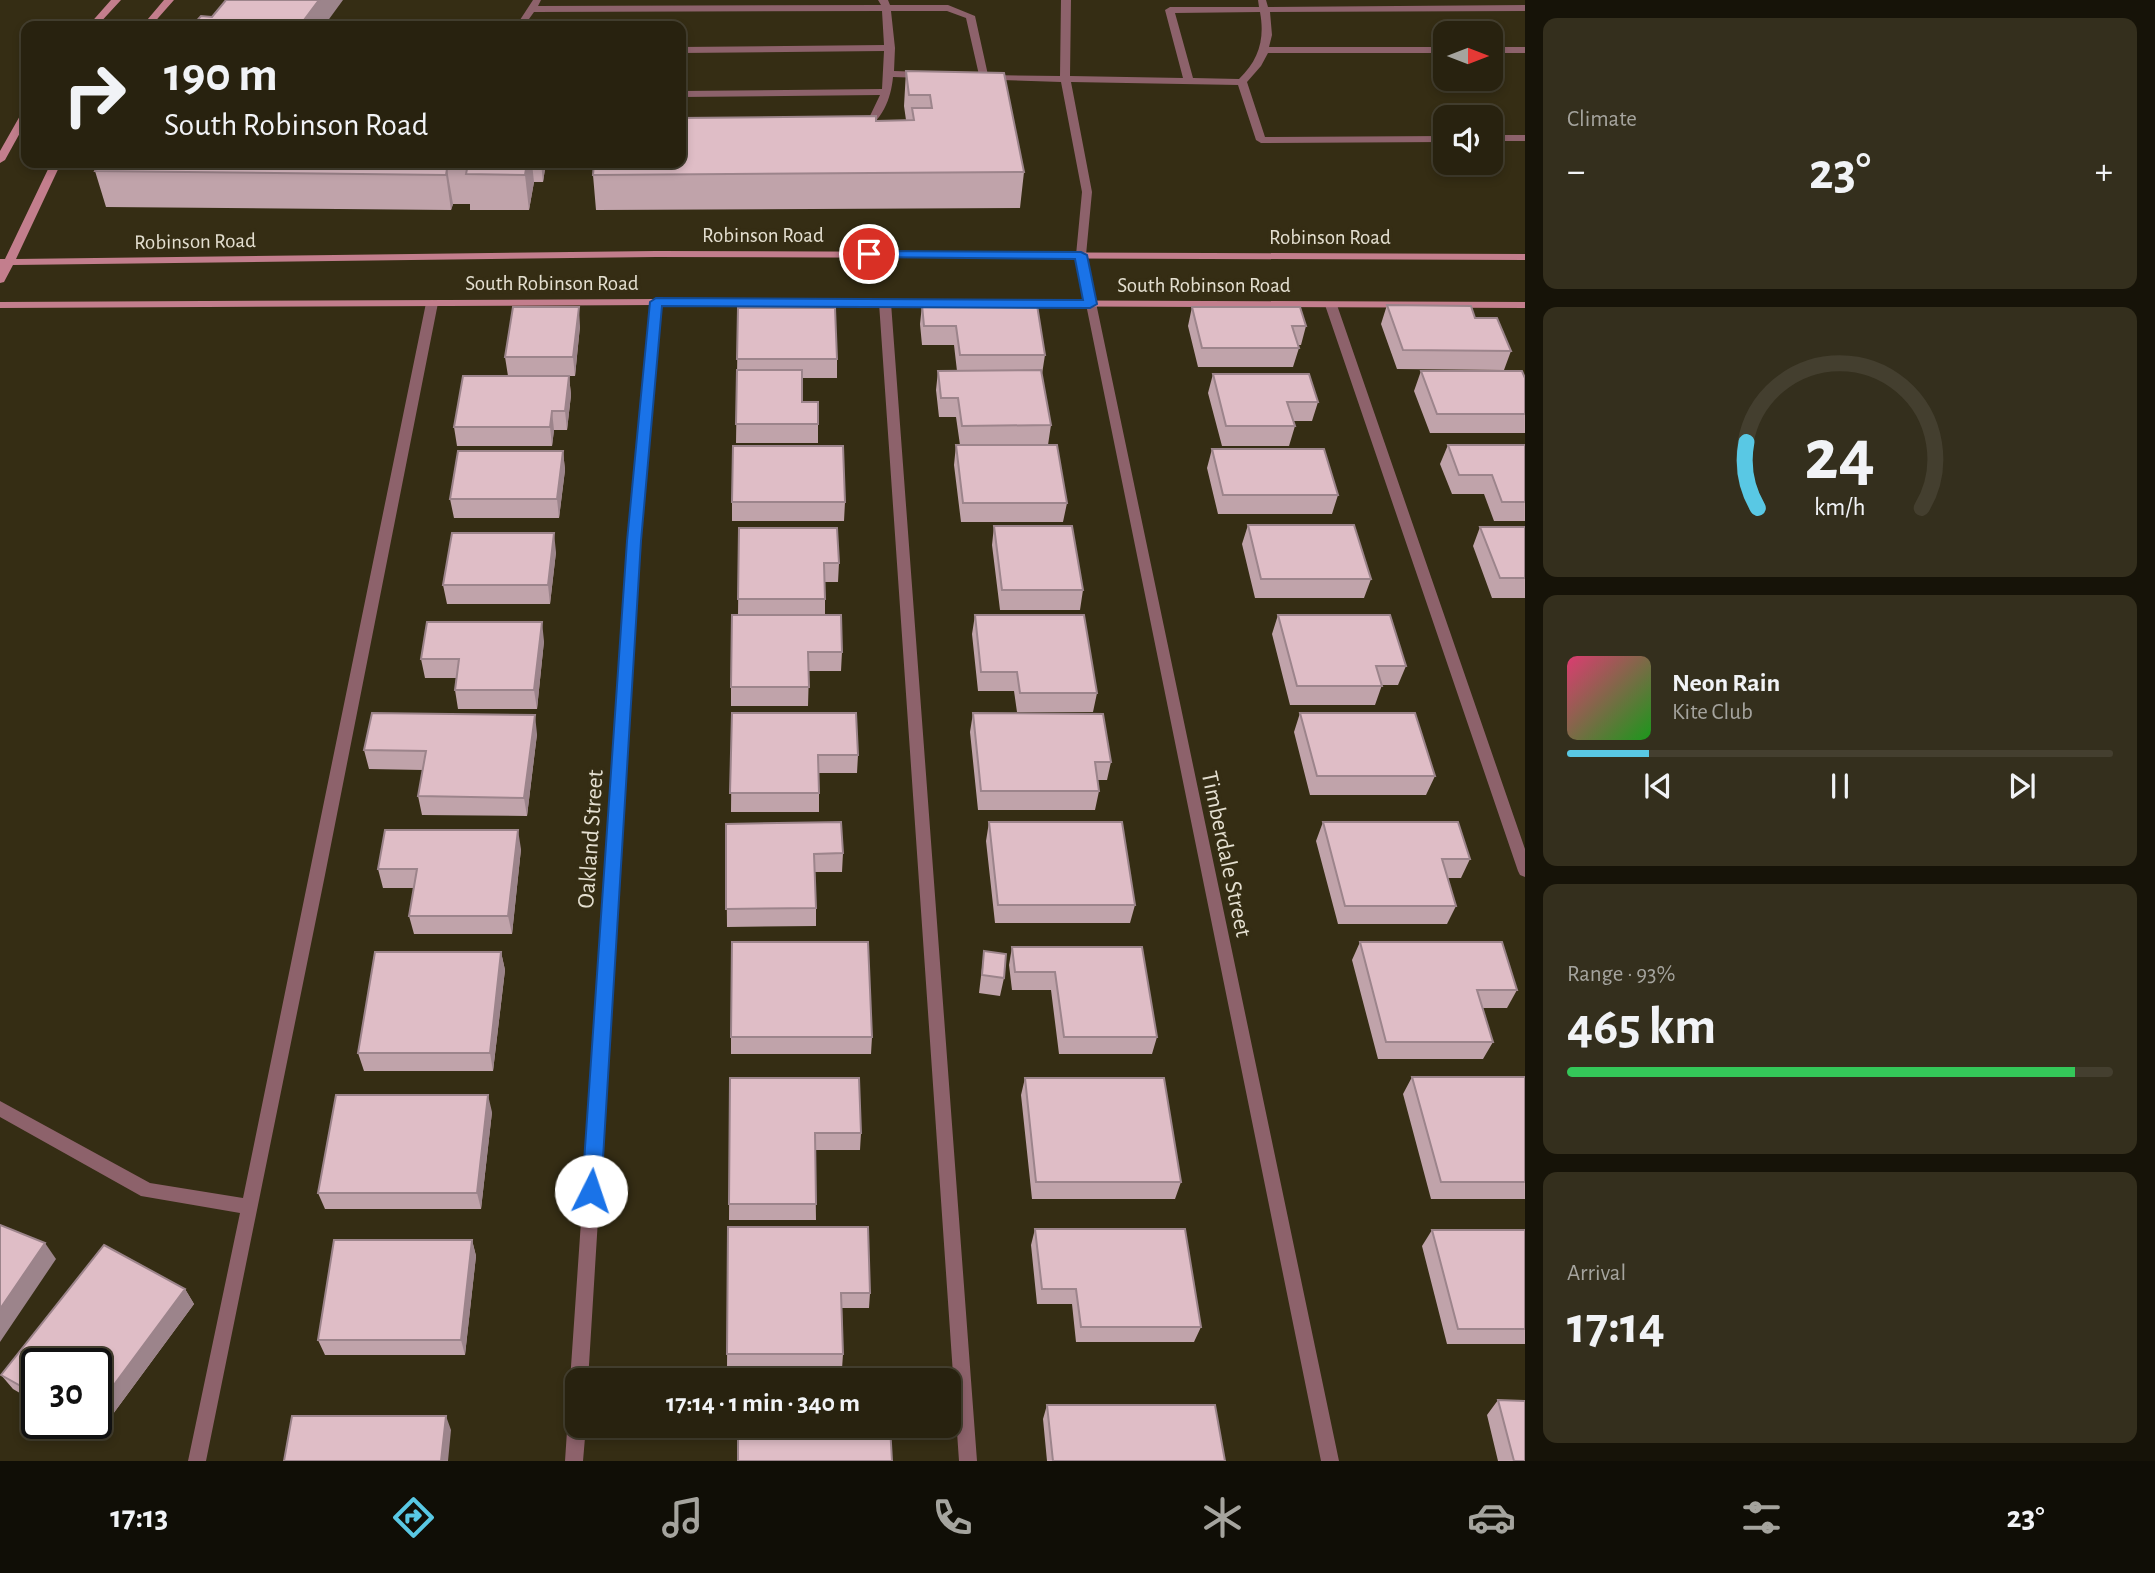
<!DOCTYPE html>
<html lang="en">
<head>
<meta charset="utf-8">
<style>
  body { margin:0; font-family:"Alegreya Sans",sans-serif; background:#342f1d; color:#f1f3f6; height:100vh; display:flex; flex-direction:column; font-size:26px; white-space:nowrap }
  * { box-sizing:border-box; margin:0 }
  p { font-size:23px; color:#a5a49e }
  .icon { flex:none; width:38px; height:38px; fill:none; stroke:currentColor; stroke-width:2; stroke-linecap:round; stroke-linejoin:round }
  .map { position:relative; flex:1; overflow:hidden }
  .drawer { display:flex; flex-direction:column; gap:18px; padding:18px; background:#161308; width:630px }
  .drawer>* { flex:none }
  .banner { position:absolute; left:21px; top:21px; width:665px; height:147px; border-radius:14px; box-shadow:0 4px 10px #0003,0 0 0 2px #443f2f; background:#28220f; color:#f1f3f6; overflow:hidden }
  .needle { width:46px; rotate:90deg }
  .buttons { position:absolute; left:1433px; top:21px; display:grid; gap:14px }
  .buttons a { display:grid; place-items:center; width:70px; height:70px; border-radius:14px; background:#28220f; box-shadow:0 4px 10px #0003,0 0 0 2px #443f2f; font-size:35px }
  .speed { position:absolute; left:21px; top:1348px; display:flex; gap:14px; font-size:35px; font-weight:700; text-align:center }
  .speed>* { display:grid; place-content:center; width:91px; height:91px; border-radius:50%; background:#28220f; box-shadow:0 4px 10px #0003,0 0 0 2px #443f2f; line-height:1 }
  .speed .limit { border:4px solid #111; border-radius:10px; background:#fff; color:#111 }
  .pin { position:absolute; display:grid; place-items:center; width:60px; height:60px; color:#fff; margin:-30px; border:4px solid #fff; border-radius:50%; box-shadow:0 2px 7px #0007 }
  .me { position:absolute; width:77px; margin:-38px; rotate:4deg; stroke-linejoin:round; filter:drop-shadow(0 0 5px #0008) }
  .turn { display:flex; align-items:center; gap:24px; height:147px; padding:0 28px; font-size:32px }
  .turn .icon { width:91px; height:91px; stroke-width:2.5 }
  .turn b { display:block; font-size:49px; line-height:60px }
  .big { font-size:52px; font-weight:700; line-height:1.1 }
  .drawer .tile { flex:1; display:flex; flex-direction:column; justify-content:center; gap:10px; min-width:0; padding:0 24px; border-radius:14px; background:#342f1d }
  .drawer .dial { align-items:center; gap:0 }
  .dial svg { height:182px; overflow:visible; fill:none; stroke:#443f2f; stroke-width:7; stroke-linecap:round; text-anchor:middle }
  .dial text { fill:#f1f3f6; stroke:none }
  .song { display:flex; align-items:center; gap:21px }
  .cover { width:84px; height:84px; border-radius:10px; background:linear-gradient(135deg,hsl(340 70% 55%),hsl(120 70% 35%)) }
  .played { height:7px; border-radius:4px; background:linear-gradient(90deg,#59c8e4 15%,#443f2f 15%) }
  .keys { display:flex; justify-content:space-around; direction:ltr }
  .heat { display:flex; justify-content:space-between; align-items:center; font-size:38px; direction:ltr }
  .charge { height:10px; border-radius:5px; background:linear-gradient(90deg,#34c759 93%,#443f2f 0) }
  .trip { position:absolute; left:565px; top:1368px; width:396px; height:70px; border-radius:14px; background:#28220f; box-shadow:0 4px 10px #0003,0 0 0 2px #443f2f; font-weight:700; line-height:70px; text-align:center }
  .tabs { display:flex; height:112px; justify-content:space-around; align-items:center; background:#100e06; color:#a5a49e }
  .tabs .icon { width:49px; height:49px }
  .tabs .current { color:#59c8e4 }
  .tabs b { font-size:32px; color:#f1f3f6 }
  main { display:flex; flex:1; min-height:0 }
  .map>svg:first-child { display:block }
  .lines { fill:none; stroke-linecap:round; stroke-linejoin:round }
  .lane { fill:#8d626b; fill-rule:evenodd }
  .street { fill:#8d626b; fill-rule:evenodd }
  .secondary { fill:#c37e8d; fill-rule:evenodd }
  .wall { fill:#c0a3aa }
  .shaded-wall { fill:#9c848b }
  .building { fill:#dfbdc6; stroke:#9c848b; stroke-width:2 }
  .route { fill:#1a73e8; stroke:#114b97; stroke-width:2 }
  .labels { text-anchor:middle; stroke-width:7; stroke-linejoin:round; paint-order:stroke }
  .far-street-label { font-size:21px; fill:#e4dfd0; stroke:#352d14 }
  .street-label { font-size:24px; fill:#e4dfd0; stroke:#352d14 }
</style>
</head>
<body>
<main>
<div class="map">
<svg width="1525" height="1461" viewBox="0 0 1525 1461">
  <rect width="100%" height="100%" fill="#352d14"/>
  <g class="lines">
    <path class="lane" d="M533 0H541L538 6 881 5 878 0H888L890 5H948L975 16 988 75 1060 76 1061 0H1071L1070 76 1183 78 1165 10 1170 7H1259L1258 0H1266L1268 7 1525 5V11L1270 12 1272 35 1269 47H1446V53H1268L1261 66 1247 82 1265 137 1446 136V142L1261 143 1256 140 1238 85 1071 82 1092 192 1086 255 1081 258 1076 255 1082 192 1061 82 968 79V75H979L966 18 947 11H891L895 48 894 71 923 72 928 75 923 78 893 77C891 99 882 122 861 132L856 129 869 118 880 95 681 97V91L882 89 884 51 681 53V47L884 45 882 11 534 12 524 26H516ZM1260 12C1265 39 1259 60 1239 79L1193 78 1175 13Z
      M388 19 429 23 434 26H354L359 23Z
      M1491 47H1525V53H1491Z
      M1491 135H1525V141H1491Z
      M432 300 438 303 325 875 206 1461H188L240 1213 141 1196 0 1117V1101L150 1183 243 1198 426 303Z
      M885 300 891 303 977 1461H959L879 303Z
      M1331 302 1337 305 1525 849V877L1520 875 1518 871 1325 305Z"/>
    <path class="street" d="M1081 252 1086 255 1339 1461H1321L1076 255Z
      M656 299 662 302 640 541 588 1381H578V1390L572 1387 570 1381 628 541 650 302Z
      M578 1392V1426H586L583 1461H565L569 1401 571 1394Z"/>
    <path class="secondary" d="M111 0H121L97 26H88Z
      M164 0H174L151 26H142Z
      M26 111V122L5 160 0 163V151L21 114Z
      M51 163H61L16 259 656 251 1525 254V260L656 257 13 265 4 282 0 283V259H5Z
      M656 299 1525 302V308L656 305 0 308V302Z"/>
  </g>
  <path class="wall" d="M226 0 324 26H192L212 17Z
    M906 71 1024 172 1020 208 596 210 593 175 876 121 906 120 904 106Z
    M99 163H552L551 169H545L543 182H534L529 210H470V204H453L451 210 106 207 95 171Z
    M922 305 1045 355 1042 374 1051 425 1048 445H960L956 417H939L936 390 938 371H957L954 345H922L920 324Z
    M1387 305 1475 318 1511 351 1504 370 1397 369 1381 324Z
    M1192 307 1306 326 1301 345H1298L1299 348 1293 367H1198L1188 326Z
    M738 308 837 359V378H802V402L818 424V443H736Z
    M580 326 575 376H569L571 395 567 430H554L552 446H457L454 427 508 376 505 357Z
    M1421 371 1525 378V433H1430L1414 391Z
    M1213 374 1318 402 1312 421H1293L1295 426 1289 446H1222L1208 393Z
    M956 445 1067 503 1063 522H961L954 465Z
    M1448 445H1525V521H1494L1484 494H1452L1440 464Z
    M1212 449 1338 495 1332 514H1218L1207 468Z
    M563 451 565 470 559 518H454L450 499Z
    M732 502H845L844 521H732Z
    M1248 525 1371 579 1364 598H1255L1242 544Z
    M994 526 1083 590 1080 610H1000L992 545Z
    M1480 527H1525V598H1492L1473 546Z
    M739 528 839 563 838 582H825V615L842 652 841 671H809L808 706H731V687L738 615Z
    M556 552 550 604H447L443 585Z
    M975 615 1097 693 1093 712H1017L1014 691H978L972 634Z
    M1278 615 1406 666 1398 685H1382L1375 705H1290L1272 634Z
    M544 641 537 709H458L455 690 456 678H425L421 659Z
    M732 713 858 755 857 773H819V812H731Z
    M973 713 1111 762 1107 780H1098L1099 791 1095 810H978L970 732Z
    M1300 713 1435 776 1426 795H1310L1294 732Z
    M537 734 527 816 422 815 418 796 423 770 369 769 364 750Z
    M989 822 1135 905 1130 923H995L986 841Z
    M1323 822 1470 859 1461 878H1448L1456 906 1447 924H1338L1316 841Z
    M726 824 843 853 842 872H815L816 908V926L727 927Z
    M521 849 512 934H414L409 916 414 888H383L378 869Z
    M1360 942 1517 990 1507 1008H1483L1493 1042 1483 1059H1378L1352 960Z
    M1012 947H1142L1157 1037 1152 1054H1059L1051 990H1012L1009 965Z
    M984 951 1004 978 1000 996 979 993Z
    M501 952 505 970 493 1071H364L358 1053Z
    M731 1037H872L871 1054H731Z
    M1412 1077H1525V1199H1431L1403 1094Z
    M730 1078 861 1133 860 1150H815L816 1220H729Z
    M1025 1078 1181 1182 1175 1199H1032L1021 1095Z
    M492 1112 481 1209H325L318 1193Z
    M728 1227 870 1293 869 1308H842L843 1354 842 1369H727Z
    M1035 1229 1201 1327 1194 1342H1076L1072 1304H1037L1031 1245Z
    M1432 1230H1525V1344H1447L1422 1246Z
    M472 1240 476 1256 465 1355H325L318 1340Z
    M185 1289 194 1304 96 1437 71 1423H96L37 1363V1403L13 1389 1 1375Z
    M1498 1400 1525 1461H1498L1487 1415Z
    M1047 1405 1225 1461H1047L1043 1419Z"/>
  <path class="shaded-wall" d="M319 0H343L324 26H301V24Z
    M527 163H532L534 182 529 210 525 175Z
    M541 163H544L545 169 543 182Z
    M447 169 453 204 451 210 446 175Z
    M579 307 580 326 575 376 573 357Z
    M569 376 571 395 567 430 565 411Z
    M552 411 554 430 552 446 550 427Z
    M563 451 565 470 559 518 557 499Z
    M554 533 556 552 550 604 548 585Z
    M542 622 544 641 537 709 534 690Z
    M535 715 537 734 527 816 524 798Z
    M518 830 521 849 512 934 508 916Z
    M501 952 505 970 493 1071 490 1053Z
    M488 1095 492 1112 481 1209 477 1193Z
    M472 1240 476 1256 465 1355 461 1340Z
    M45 1243 56 1259 0 1342V1309Z
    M185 1289 194 1304 96 1437 86 1423H96V1409Z
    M446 1416 451 1430 448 1461H441Z"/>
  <path class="building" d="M226 0H319L301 24 280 21 276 26H192L201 16 212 17Z
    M906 71 1004 73 1024 172 593 175 594 163H681V118L876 116V121L914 120 912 108H932L930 95H909Z
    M99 163H527L525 175 466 174 467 169H447L446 175 95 171Z
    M922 305H1037L1045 355H960L956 326H924Z
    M1387 305 1471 306 1475 318H1497L1511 351 1403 350Z
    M513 307H579L573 357H505Z
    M1192 307H1300L1306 326H1292L1299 348H1202Z
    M738 308H835L837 359H737Z
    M737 370H802V402H818V424H736Z
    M1041 370 1051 425 962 426 958 398H941L938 371Z
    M1421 371H1522L1525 378V414H1437Z
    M1213 374H1309L1318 402H1287L1295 426H1226Z
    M463 376H569L565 411H552L550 427H454Z
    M956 445H1057L1067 503H963Z
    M1448 445H1525V502H1502L1492 475H1459Z
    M733 446H843L845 502H732Z
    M1212 449H1324L1338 495H1223Z
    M458 451H563L557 499H450Z
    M1248 525H1354L1371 579H1261Z
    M994 526H1072L1083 590H1002Z
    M1480 527H1525V578H1500Z
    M739 528H837L839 563H824L825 599H738Z
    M452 533H554L548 585H443Z
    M732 615H841L842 652H808L809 687H731Z
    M975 615H1084L1097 693H1020L1017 672H981Z
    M1278 615H1390L1406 666H1376L1382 686H1297Z
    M427 622H542L534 690H455L459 659H421Z
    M372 713 535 715 524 798 418 796 426 751 364 750Z
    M732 713H856L858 755H818L819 793H730Z
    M973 713 1103 714 1111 762H1095L1099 791H981Z
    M1300 713H1415L1435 776H1317Z
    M841 822 843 853 814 854 816 908 726 909V824Z
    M989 822H1122L1135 905H998Z
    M1323 822H1458L1470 859H1442L1456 906H1345Z
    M385 830H518L508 916H409L417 869H378Z
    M732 942H868L872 1037H731Z
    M1360 942H1502L1517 990H1477L1493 1042H1386Z
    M1012 947H1142L1157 1037H1064L1055 972H1015Z
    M984 951 1006 954 1004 978 982 975Z
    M375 952H501L490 1053H358Z
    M1412 1077H1525V1182H1441Z
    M730 1078H859L861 1133H815L816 1204H729Z
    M1025 1078H1164L1181 1182H1036Z
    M336 1095H488L477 1193H318Z
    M0 1225 45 1243 0 1309Z
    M728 1227H868L870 1293H841L843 1354H727Z
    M1035 1229H1185L1201 1327H1081L1076 1289H1042Z
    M1432 1230H1525V1329H1458Z
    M334 1240H472L461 1340H318Z
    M104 1245 185 1289 96 1409V1363H37V1395L1 1375Z
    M1498 1400 1525 1401V1461H1514Z
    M1047 1405H1215L1225 1461H1053Z
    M292 1416H446L441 1461H284Z
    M738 1426H890L892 1461H738Z"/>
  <path class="route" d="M869 251 1081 252 1087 255 1097 304 1090 308 662 306 641 541 601 1191 598 1197 591 1200 584 1197 582 1191 627 541 650 302 656 298 1083 300 1075 259 864 257V252Z"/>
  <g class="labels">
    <g class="far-street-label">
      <text x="763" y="242">Robinson Road</text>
      <text x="1330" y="244">Robinson Road</text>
      <text transform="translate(195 241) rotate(-1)" y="7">Robinson Road</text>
      <text x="552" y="290">South Robinson Road</text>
      <text x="1204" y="292">South Robinson Road</text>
    </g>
    <g class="street-label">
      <text transform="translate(590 839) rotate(-86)" y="8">Oakland Street</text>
      <text transform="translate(1227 854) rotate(78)" y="8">Timberdale Street</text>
    </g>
  </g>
</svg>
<div class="buttons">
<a><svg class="needle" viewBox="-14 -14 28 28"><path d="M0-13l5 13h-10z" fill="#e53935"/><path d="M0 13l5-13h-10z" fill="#a5a49e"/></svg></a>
<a><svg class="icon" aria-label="sound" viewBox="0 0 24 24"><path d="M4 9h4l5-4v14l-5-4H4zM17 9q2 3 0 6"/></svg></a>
</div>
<div class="speed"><div class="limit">30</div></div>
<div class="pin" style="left:869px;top:254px;background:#d93025"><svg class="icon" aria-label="arrive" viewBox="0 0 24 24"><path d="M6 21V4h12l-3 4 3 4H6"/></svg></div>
<svg class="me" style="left:591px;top:1191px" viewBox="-20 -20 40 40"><circle r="19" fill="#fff"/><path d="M0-13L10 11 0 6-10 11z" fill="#1a73e8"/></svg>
<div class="trip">17:14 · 1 min · 340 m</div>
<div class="banner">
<div class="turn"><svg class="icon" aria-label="right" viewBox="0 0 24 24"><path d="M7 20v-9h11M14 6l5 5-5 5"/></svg><div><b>190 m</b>South Robinson Road</div></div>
</div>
</div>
<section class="drawer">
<div class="tile"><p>Climate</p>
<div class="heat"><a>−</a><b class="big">23°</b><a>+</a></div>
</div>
<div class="tile dial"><svg viewBox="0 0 100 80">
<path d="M14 69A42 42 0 1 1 86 69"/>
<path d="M14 69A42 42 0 0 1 9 40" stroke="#59c8e4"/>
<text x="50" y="56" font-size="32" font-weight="700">24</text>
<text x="50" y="72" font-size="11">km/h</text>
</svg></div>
<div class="tile">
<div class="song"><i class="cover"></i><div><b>Neon Rain</b><p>Kite Club</p></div></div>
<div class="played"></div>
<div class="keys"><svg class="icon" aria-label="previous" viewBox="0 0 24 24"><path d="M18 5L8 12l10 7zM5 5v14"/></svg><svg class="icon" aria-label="pause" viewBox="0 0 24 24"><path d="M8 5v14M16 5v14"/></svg><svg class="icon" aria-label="next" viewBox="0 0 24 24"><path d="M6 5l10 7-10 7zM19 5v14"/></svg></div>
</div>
<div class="tile"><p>Range · 93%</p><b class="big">465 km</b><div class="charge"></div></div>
<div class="tile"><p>Arrival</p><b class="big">17:14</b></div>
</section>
</main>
<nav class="tabs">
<b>17:13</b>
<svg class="icon current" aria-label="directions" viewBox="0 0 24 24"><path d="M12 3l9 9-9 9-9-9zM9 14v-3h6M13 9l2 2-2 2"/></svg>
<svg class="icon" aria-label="music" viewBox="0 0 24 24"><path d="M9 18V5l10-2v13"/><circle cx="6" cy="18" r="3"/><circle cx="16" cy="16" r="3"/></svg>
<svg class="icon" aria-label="phone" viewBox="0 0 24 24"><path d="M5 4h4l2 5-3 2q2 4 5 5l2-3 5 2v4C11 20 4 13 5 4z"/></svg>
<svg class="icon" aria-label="climate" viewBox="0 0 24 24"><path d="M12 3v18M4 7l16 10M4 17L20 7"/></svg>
<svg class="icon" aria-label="car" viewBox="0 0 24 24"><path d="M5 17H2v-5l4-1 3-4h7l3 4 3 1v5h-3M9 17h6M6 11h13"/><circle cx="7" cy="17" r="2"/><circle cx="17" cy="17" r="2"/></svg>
<svg class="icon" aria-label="filters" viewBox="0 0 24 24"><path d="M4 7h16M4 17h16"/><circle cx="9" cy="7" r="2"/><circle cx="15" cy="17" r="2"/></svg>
<b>23°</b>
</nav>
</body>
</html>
